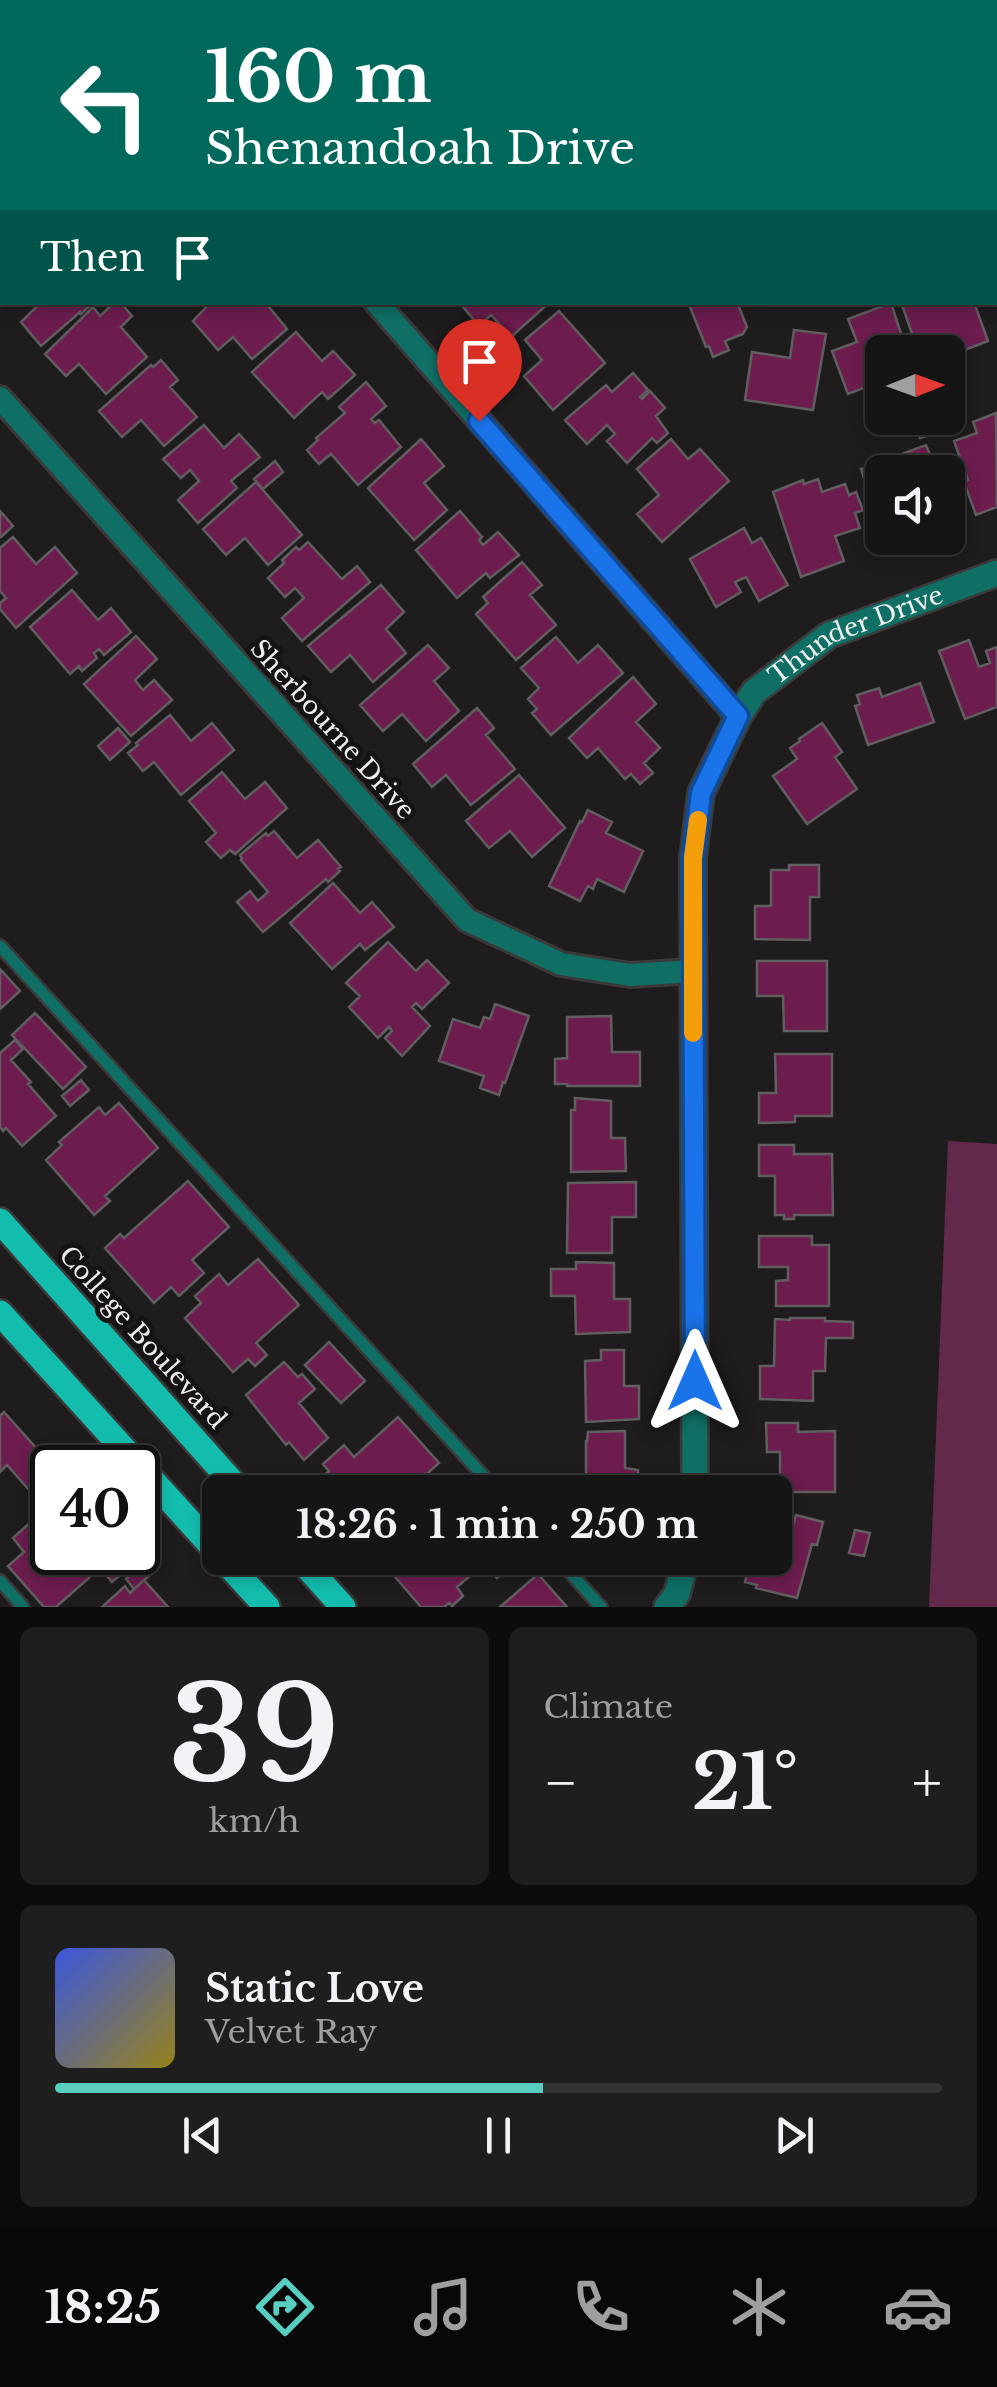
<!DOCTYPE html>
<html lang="en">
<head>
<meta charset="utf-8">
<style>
  body { margin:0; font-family:"Libre Baskerville",serif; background:#1f1e1f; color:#f1f3f6; height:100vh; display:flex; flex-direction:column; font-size:38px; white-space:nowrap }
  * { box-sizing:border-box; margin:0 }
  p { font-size:32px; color:#9e9fa1 }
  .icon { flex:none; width:55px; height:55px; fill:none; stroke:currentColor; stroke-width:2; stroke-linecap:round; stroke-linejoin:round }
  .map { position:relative; height:1607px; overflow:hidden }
  .details { display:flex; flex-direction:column; gap:20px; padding:20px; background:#0c0c0c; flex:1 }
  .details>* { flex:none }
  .banner { position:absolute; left:0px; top:0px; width:998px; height:305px; box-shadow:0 5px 15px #0003,0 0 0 2px #353435; background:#00695c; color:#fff; overflow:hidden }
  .needle { width:65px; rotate:89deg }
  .fabs { position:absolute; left:865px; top:335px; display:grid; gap:20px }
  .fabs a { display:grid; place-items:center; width:100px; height:100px; border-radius:15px; background:#161516; box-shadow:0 5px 15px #0003,0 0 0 2px #353435; font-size:50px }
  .speed { position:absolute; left:30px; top:1445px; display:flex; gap:20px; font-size:50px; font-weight:700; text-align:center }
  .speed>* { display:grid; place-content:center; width:130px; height:130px; border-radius:50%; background:#161516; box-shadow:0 5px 15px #0003,0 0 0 2px #353435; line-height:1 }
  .speed .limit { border:5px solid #111; border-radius:15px; background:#fff; color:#111 }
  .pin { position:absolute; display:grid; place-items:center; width:85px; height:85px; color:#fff; margin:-102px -42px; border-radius:50% 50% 50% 0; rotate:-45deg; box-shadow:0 0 10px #0007 }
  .pin .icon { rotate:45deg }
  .me { position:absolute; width:110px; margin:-55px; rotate:0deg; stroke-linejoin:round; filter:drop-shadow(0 0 8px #0008) }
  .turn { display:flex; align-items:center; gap:35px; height:210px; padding:0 40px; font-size:45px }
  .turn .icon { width:130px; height:130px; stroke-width:2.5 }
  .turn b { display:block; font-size:70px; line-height:85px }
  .then { display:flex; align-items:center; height:95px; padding:0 40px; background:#0003; gap:20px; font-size:38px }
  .big { font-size:75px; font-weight:700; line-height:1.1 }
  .details .card { flex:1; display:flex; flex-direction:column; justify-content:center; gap:15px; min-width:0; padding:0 35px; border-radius:15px; background:#1f1e1f }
  .details .dial { align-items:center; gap:0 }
  .dial b { font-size:130px; line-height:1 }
  .song { display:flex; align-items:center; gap:30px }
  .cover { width:120px; height:120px; border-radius:15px; background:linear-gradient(135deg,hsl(230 70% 55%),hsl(50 70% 35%)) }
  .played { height:10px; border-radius:5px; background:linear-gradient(90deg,#58cec0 55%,#353435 55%) }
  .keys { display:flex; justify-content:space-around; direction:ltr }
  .heat { display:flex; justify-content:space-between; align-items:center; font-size:55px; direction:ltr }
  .details .tiles { flex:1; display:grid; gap:20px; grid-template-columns:1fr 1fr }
  .card:last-child { grid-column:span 2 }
  .trip { position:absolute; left:202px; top:1475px; width:590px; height:100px; border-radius:15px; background:#161516; box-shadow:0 5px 15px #0003,0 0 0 2px #353435; font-weight:700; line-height:100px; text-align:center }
  .dock { display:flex; height:160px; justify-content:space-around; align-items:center; background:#090809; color:#9e9fa1 }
  .dock .icon { width:70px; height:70px }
  .dock .current { color:#58cec0 }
  .dock b { font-size:45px; color:#f1f3f6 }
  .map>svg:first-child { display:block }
  .green { fill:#62294a }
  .building { fill:#6c1d4e; stroke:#615e60; stroke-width:2.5 }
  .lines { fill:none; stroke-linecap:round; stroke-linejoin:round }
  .service-casing { stroke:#3b393a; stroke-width:16 }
  .minor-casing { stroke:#3b393a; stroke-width:28 }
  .tertiary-casing { stroke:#3b393a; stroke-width:30 }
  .primary-casing { stroke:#3b393a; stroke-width:30 }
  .service { stroke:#0f6f65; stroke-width:11 }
  .minor { stroke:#0f6f65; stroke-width:22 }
  .tertiary { stroke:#0f6f65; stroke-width:25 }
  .primary { stroke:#13bdae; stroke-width:25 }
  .route-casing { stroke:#114b97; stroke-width:25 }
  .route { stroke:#1a73e8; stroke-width:18 }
  .slow { stroke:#f59e0b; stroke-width:18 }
  .labels { text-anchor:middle; stroke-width:10; stroke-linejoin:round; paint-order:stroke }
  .street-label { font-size:25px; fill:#f0eeef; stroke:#151314 }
</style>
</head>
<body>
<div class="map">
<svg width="997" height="1607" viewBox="0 0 997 1607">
  <rect width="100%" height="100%" fill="#1e1c1d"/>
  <path class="green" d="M948 1141 997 1144V1607H929Z"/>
  <path class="building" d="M81 0H141V2H81Z
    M290 0H334V2H290Z
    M533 0H596V2H533Z
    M618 0H680V2H617Z
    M718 0H780V2H718Z
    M0 33H2V95H0Z
    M2 102V169L0 170V103Z
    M2 191V255L0 251V192Z
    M41 302H94L81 314 80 312 41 346 21 322Z
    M115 302H120L132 316 121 327 147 357 106 394 79 364 66 376 45 354 93 307 100 316Z
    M211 302H265L287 329 252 359 233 337 218 350 193 321Z
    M459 302H550L511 337 491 315 479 326Z
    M688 302H737L747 327 743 334 725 341 729 350 713 357 709 346 706 347Z
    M901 302H974L988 341 952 355 946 341 918 351Z
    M891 303 907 352H882V381L848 394 832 351 857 342 848 319Z
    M559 311 605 363 553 410 524 376 542 360 525 340Z
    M794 330 826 334 813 410 745 400 752 352 790 358Z
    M296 332 322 361 333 351 355 375 328 399 322 392 294 418 252 372Z
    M161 360 178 380 170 387 197 417 164 446 141 420 122 437 99 411 151 365 153 367Z
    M633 373 648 390 640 397 642 399 650 391 665 408 656 416 668 433 657 443 652 438 627 463 607 441 615 434 607 425 587 444 565 420 606 385 612 392Z
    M366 382 386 406 371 419 375 423 379 420 401 447 358 485 331 454 319 464 307 450 318 440 316 438 345 413 339 407Z
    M996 413 997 507 976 515 964 482 968 480 954 441 977 433 973 422Z
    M918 418H927L933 434 920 438 913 419Z
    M204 425 224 448 239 434 260 457 231 481 237 488 198 523 178 500 199 481 190 470 181 478 163 459Z
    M421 439 444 466 424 483 447 510 414 540 368 488Z
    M671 439 688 459 700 449 729 481 662 542 637 514 659 495 637 469Z
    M926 445 937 472H882V534L861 469Z
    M275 461 283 472 263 489 254 479Z
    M818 479 822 492 845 484 849 495 856 492 863 510 855 513 860 528 835 536 844 561 801 577 773 492 803 480 804 484Z
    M256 482 302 535 268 565 245 538 226 555 203 529Z
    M0 511 13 526 1 537 0 536Z
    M460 511 482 537 479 540 483 545 498 532 519 555 490 578 486 573 457 598 416 550Z
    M744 528 752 543 761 538 788 585 759 601 746 577 735 582 741 592 716 607 690 559Z
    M13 537 36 564 55 547 77 573 16 628 0 609V603L6 598 0 591V548Z
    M308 542 342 579 357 566 370 582 302 641 282 618 304 598 295 588 285 597 268 578 284 563 282 560 296 547 299 550Z
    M522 562 542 585 530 595 556 625 516 660 476 614 488 603 483 597Z
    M381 585 404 612 386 629 406 653 373 682 350 655 331 672 308 646Z
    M72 590 98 620 111 608 131 632 104 655 99 649 94 653 97 658 82 671 79 666 70 674 30 627Z
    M136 636 157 659 135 680 143 690 154 680 172 700 131 736 84 684Z
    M556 637 578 663 598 645 623 673 551 735 532 713 537 709 528 699 539 688 521 668Z
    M969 640 979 667 990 663 986 651 997 647V707L965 719 939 651Z
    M428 645 449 668 434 681 459 711 426 741 402 714 383 731 360 705Z
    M633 677 656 704 636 722 660 748 644 763 653 773 640 784 631 774 625 779 598 748 587 758 569 738Z
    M920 683 934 722 868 745 855 706 860 704 857 695 879 688 882 697Z
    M477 708 494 728 486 735 515 769 471 805 446 775 432 787 413 764Z
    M170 715 191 741 212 723 234 750 181 795 154 762 143 771 128 753 138 745 136 743Z
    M822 723 842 752 835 757 857 789 807 824 773 776 797 759 790 748 800 741 799 739Z
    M118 728 130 742 110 760 98 746Z
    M222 772 245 799 265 782 287 808 235 854 230 850 221 858 206 842 216 833 189 801Z
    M519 775 565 828 532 857 510 831 489 848 466 821Z
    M588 810 612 822 606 833 643 851 624 892 597 879 593 889 588 886 580 901 549 886 580 821 582 822Z
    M274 831 297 858 318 840 341 867 338 869 340 871 328 882 326 879 263 932 237 902 250 891 258 901 268 892 241 860 242 859 240 855 266 833 268 836Z
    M789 865H819V897H810V940L755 939V906H771V870H789Z
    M333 883 360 913 372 902 394 927 365 950 360 944 332 969 290 923Z
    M388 942 416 971 427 960 449 983 422 1009 416 1003 412 1007 430 1026 402 1056 385 1038 392 1031 389 1027 378 1038 349 1007 360 996 346 983Z
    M757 961H827V1031H784L783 996H757Z
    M0 969 20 991 0 1009Z
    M495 1004 529 1016 505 1083 503 1082 499 1095 480 1088 484 1076 439 1061 453 1019 480 1028 484 1017 490 1019Z
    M35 1013 86 1067 63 1089 12 1035Z
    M611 1016 612 1052H640V1086H567V1084H555V1059L567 1058V1017Z
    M15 1040 23 1049 11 1060 31 1082 28 1084 56 1116 22 1146 6 1128 3 1131 0 1127V1053Z
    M775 1054H832V1116H795V1122L759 1123V1093H776Z
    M81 1080 89 1090 70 1106 62 1096Z
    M575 1098 611 1101V1138H625L626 1171 571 1172V1110H575Z
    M119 1103 158 1148 105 1196 110 1201 94 1215 46 1160 62 1145 59 1142 99 1107 105 1115Z
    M759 1145H794V1154H832L833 1215H794V1219H784V1215H775V1176H759Z
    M188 1181 229 1227 192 1260 204 1273 179 1296 171 1287 154 1303 105 1248 120 1234 124 1238Z
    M636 1182V1217H612V1253H567L568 1183Z
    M759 1236H812V1245H829V1306H776V1281L788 1280V1267H759Z
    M258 1259 299 1305 256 1343 267 1355 255 1366 248 1359 233 1372 185 1318 201 1303 195 1296 219 1274 228 1285Z
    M576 1262 614 1263V1299H630V1332L576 1334 575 1296H551V1269H576Z
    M790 1318H825V1321L853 1322V1338H826L825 1371H813V1401L760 1399V1366H774L775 1319 790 1320Z
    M329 1342 365 1381 341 1403 305 1365Z
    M601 1350H624V1386H639V1419L586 1422 585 1361 601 1360Z
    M284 1362 298 1377 302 1374 315 1389 299 1403 328 1438 304 1460 289 1442 286 1445 246 1395Z
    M4 1412 54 1468 52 1487 38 1500 7 1465 0 1472V1416Z
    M398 1417 439 1463 408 1491 409 1492H322L314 1484 329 1471 323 1464 344 1445 354 1457Z
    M766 1423H798V1432L835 1431V1492H780V1452H767Z
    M625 1431V1468L638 1470 639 1492H586V1441H587L588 1432Z
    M52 1503V1552H127L121 1558 130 1567 112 1582 100 1568 56 1607H44L8 1566 24 1552 13 1538Z
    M796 1515 823 1522 817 1545 812 1544 797 1598 756 1588 757 1585 745 1582 751 1558H775V1529L778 1519 794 1523Z
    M855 1530 870 1533 864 1556 849 1553Z
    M391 1558H491L457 1587 463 1596 452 1606 449 1603 444 1607H421L384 1564Z
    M496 1558H515L517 1560 497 1578 487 1566Z
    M142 1565 150 1575 134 1589 126 1579Z
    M538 1574 567 1607H500Z
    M144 1580 168 1607H102L125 1586 130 1593Z"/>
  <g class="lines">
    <defs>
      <path id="service" d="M0 946 498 1492
        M557 1558 601 1607
        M0 1581 23 1607"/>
      <path id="minor" d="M219 0V2
        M940 0 941 2
        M995 205 997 211
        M376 302 738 717
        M0 398 467 920 561 964 630 975 693 971"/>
      <g id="tertiary">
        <path id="s1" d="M695 1492 693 858 701 793 738 717 754 692 829 635 997 573"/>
        <path d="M667 1607 677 1594 686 1558"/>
      </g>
      <path id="primary" d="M0 1221 241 1492
        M0 1313 220 1555
        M222 1558 267 1607
        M299 1558 343 1607"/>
    </defs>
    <use href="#service" class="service-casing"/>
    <use href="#minor" class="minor-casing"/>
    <use href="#tertiary" class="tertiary-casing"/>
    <use href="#primary" class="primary-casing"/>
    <use href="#service" class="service"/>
    <use href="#minor" class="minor"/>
    <use href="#tertiary" class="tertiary"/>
    <use href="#primary" class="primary"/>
  </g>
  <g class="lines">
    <defs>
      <path id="route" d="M479 421 738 716 701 793 693 858 695 1381"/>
    </defs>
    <use href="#route" class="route-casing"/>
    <use href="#route" class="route"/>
    <path class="slow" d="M693 1033V858L698 820"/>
  </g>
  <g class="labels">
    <g class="street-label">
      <text dy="9" stroke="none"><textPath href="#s1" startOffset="932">Thunder Drive</textPath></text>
      <text transform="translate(333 729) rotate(48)" y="9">Sherbourne Drive</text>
      <text transform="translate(143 1337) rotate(48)" y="9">College Boulevard</text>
    </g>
  </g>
</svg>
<div class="fabs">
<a><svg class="needle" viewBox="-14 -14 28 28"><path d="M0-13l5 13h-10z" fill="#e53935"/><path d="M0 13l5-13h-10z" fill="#9e9fa1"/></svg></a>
<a><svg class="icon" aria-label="sound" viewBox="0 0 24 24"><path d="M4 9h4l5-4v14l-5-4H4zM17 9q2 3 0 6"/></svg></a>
</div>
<div class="speed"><div class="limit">40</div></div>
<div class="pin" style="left:479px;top:421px;background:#d93025"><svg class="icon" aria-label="arrive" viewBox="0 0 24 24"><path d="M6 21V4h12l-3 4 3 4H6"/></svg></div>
<svg class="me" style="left:695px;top:1381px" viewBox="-20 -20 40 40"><path d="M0-17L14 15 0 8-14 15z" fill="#1a73e8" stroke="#fff" stroke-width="4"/></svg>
<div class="trip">18:26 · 1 min · 250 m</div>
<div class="banner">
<div class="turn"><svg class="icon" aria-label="left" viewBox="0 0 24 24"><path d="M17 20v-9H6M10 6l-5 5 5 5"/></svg><div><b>160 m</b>Shenandoah Drive</div></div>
<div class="then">Then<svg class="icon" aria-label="arrive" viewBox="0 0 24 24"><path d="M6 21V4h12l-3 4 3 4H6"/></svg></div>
</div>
</div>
<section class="details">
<div class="tiles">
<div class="card dial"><b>39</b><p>km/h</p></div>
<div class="card"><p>Climate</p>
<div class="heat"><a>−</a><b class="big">21°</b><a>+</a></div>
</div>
<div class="card">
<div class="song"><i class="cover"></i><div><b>Static Love</b><p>Velvet Ray</p></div></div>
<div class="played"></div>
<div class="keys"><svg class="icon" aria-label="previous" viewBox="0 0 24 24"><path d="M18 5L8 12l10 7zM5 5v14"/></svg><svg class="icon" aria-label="pause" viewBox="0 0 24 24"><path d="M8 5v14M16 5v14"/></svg><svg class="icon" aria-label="next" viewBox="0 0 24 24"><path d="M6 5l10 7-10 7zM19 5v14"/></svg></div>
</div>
</div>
</section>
<nav class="dock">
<b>18:25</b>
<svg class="icon current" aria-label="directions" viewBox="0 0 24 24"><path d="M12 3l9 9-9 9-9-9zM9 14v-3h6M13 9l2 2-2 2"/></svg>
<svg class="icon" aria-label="music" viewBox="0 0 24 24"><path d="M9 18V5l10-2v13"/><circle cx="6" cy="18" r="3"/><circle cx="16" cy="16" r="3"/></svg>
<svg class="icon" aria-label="phone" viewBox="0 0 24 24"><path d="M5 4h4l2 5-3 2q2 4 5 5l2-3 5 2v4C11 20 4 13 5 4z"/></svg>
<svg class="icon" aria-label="climate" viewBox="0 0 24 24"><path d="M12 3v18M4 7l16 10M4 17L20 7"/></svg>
<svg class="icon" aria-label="car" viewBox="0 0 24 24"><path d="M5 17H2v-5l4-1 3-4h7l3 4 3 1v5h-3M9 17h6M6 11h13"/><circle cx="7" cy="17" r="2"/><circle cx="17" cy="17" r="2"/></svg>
</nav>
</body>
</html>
